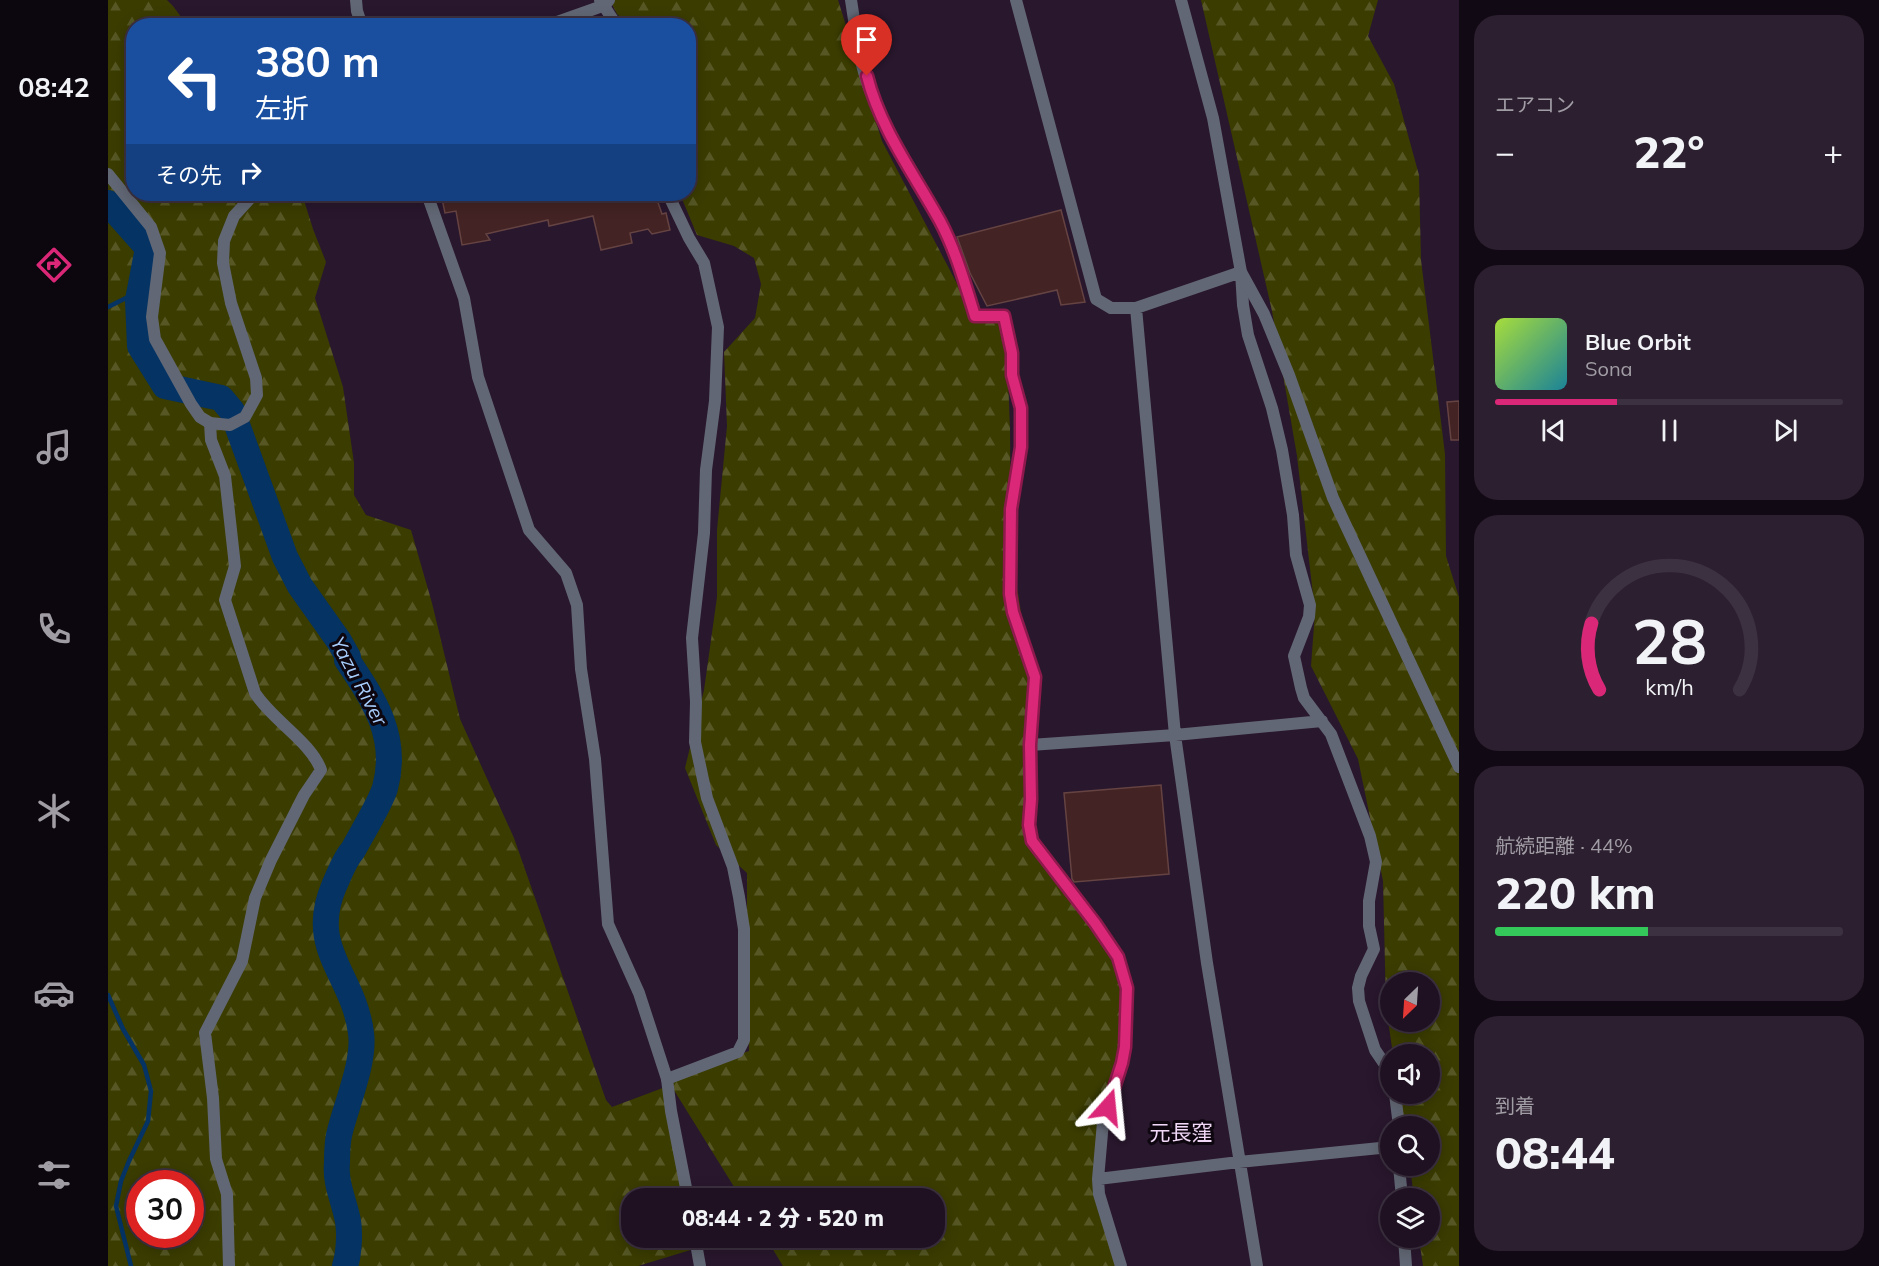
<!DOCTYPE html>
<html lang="ja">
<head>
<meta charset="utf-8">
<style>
  body { margin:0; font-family:Mulish,"Noto Sans JP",sans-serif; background:#2c1f2f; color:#f1f3f6; height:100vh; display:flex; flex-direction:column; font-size:22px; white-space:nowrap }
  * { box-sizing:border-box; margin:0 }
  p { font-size:20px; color:#a19da5 }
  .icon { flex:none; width:33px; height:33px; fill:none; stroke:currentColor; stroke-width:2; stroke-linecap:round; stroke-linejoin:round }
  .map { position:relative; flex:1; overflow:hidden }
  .panel { display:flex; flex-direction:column; gap:15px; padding:15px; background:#110913; width:420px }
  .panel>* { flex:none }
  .hud { position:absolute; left:18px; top:18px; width:570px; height:183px; border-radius:24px; box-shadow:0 3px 15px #0003,0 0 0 2px #3c3140; background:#1a4fa0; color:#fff; overflow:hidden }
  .needle { width:39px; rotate:205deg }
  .tools { position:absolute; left:1272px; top:972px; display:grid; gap:12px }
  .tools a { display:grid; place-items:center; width:60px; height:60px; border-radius:50%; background:#1f1122; box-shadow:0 3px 15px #0003,0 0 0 2px #3c3140; font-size:30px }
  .speed { position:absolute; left:18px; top:1170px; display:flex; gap:12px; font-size:30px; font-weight:700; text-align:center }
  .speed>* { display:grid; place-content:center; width:78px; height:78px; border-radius:50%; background:#1f1122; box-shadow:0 3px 15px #0003,0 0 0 2px #3c3140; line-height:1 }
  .speed .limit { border:9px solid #d22; background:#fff; color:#111 }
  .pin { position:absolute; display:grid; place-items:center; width:51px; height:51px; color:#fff; margin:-62px -26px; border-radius:50% 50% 50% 0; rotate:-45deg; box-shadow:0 0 6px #0007 }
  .pin .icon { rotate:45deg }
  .me { position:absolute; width:66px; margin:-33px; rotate:18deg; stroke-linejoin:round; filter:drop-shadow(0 0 4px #0008) }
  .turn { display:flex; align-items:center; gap:21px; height:126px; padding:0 30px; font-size:27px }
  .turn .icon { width:78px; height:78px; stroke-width:2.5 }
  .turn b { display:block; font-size:42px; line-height:51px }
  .then { display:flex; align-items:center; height:57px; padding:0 30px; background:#0003; gap:12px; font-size:22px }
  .big { font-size:45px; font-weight:800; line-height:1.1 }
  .panel .widget { flex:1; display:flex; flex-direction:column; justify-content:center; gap:9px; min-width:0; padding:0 21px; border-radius:24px; background:#2c1f2f }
  .panel .dial { align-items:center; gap:0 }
  .dial svg { height:156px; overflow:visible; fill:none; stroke:#3c3140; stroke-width:7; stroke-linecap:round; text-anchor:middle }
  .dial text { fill:#f1f3f6; stroke:none }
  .song { display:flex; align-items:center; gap:18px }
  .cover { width:72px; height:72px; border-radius:9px; background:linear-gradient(135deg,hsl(80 70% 55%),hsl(190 70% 35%)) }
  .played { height:6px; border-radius:3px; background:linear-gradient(90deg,#db2777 35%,#3c3140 35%) }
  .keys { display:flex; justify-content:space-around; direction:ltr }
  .heat { display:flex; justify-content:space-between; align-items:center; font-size:33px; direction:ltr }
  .charge { height:9px; border-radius:4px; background:linear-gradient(90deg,#34c759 44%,#3c3140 0) }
  .trip { position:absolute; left:513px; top:1188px; width:324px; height:60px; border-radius:24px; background:#1f1122; box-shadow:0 3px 15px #0003,0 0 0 2px #3c3140; font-weight:800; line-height:60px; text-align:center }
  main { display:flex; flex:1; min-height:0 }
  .menu { display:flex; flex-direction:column; width:108px; justify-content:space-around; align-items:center; background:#0c070e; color:#a19da5 }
  .menu .icon { width:42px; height:42px }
  .menu .current { color:#db2777 }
  .menu b { font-size:27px; color:#f1f3f6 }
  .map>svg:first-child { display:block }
  .forest { fill:url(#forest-firs); fill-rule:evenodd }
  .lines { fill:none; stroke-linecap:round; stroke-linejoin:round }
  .stream { stroke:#043364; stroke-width:4.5 }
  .river { stroke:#043364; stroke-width:26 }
  .building { fill:#432323; stroke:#654342; stroke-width:1.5 }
  .minor { stroke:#626775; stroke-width:12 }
  .tertiary { stroke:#626775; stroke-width:12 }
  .route-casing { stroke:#8e194d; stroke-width:15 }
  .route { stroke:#db2777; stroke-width:10 }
  .labels { text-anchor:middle; stroke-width:6; stroke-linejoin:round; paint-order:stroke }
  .water-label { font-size:20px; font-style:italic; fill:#a7cdfc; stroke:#0d060f }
  .quarter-label { font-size:21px; fill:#f0d8f6; stroke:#0d060f }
</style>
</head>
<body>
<main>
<nav class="menu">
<b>08:42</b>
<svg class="icon current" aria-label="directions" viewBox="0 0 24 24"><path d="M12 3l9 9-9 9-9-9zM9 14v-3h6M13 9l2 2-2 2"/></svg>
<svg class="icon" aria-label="music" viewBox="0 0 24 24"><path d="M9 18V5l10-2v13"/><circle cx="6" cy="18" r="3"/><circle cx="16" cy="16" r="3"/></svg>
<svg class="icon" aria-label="phone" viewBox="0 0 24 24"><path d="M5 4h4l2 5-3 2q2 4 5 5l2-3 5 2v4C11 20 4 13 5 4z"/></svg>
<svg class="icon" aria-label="climate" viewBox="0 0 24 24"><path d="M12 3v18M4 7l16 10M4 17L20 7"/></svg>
<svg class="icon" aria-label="car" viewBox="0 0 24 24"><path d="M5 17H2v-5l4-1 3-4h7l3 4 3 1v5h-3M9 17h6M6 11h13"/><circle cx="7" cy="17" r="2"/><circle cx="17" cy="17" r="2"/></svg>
<svg class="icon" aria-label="filters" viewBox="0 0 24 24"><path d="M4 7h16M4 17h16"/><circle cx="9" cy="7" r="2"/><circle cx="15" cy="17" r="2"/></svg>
</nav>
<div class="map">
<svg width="1351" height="1266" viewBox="0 0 1351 1266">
  <defs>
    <pattern id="forest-firs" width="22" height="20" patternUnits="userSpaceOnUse" patternTransform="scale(1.5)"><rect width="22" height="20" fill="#3a3c00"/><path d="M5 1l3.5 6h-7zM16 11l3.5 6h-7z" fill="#565725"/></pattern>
  </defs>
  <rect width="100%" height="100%" fill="#29172d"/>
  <path class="forest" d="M0 0H59L65 6 79 25 26 26V194H194L205 229 218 262 207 298 235 387 246 463V495L258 515 303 530 324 603 352 719 406 838 498 1100 504 1107 560 1086 580 1198H524V1238H587L589 1248 530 1266H0ZM32 1184H82V1234H32Z
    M502 0H730L774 141 866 316 898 324 902 429 903 550 923 674 917 825 987 923 1019 988 1007 1086 990 1179 1011 1266H675L658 1238H826V1198H633L559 1079 641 1051 639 985V873L608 845 577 768 596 690 609 597V530L619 426 616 352 647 318 653 284 646 258 626 246 589 235 572 194H580V26L521 25 509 14Z
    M1093 0H1270L1260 36 1286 84 1311 175 1313 260 1337 454 1338 556 1351 597V1266H1315L1311 1238H1322V1198H1306L1302 1166H1322V1126H1296L1291 1094H1322V1054H1285L1278 1007 1275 881 1250 759 1203 666 1207 612 1189 456 1164 311ZM1282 982H1322V1022H1282Z"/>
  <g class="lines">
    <path class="stream" d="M0 307 32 291
      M0 995 15 1029 36 1065 43 1091 40 1121 21 1161 13 1181 8 1206 23 1266"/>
    <path class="river" d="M0 203 40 248 30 300 32 346 57 386 113 398 124 411 177 557 192 586 231 641 240 657 239 660C266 700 291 737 277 788 272 804 254 833 245 850 236 860 232 873 226 886 199 949 246 975 253 1033 257 1061 239 1103 232 1131 229 1141 229 1152 229 1163 227 1184 236 1200 240 1221 242 1233 241 1254 237 1266"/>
  </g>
  <path class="building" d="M333 194H547L554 214 558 213 562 230 544 234 540 229 522 233 524 243 493 250 485 216 441 226 440 220 378 234 382 240 354 245 348 211 337 213Z
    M953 210 977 302 953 305 949 290 879 306 862 273 849 237Z
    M1351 401V440H1343L1339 402Z
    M1053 785 1061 874 966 882 964 879 956 793Z"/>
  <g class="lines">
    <path class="minor" d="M492 0 509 26
      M743 0C748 31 751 64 763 93 782 139 810 179 833 222 848 252 857 284 867 316H896L904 353V375L913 407V447L903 509 902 594 905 612 927 677 922 745 923 799 921 825 924 841 987 923 1010 957 1019 988 1017 1048 1014 1063 995 1122 990 1179 991 1194 1013 1266
      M908 0 988 299 1003 308H1028L1133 272 1135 305 1140 335 1164 408 1174 450 1185 515 1188 555 1202 605 1201 617 1186 656 1193 688 1196 698 1223 734 1262 836 1268 862 1261 901V926L1266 949 1253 976 1250 988 1251 1001 1267 1050 1282 1072
      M1028 308 1067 735 1099 963 1149 1266
      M102 423 103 440 117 476 127 566 117 600 147 693C164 720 203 742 213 770L196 795 163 860 147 898 134 961 97 1033 105 1098 108 1159 119 1194 121 1266
      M922 745 1067 735 1214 721
      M559 1079 630 1052 636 1040V929L631 897 625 867 599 798 587 742 588 702 584 638 596 533 598 470 607 401 610 327 596 263 581 238 560 194
      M1287 1094 1291 1126
      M1291 1166 1294 1198
      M990 1179 1131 1162 1282 1147
      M1296 1238 1298 1266"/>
    <path class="tertiary" d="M248 0 249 11 254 26
      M1073 0 1105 118 1133 272 1156 314 1181 375 1225 498 1351 767
      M438 26 497 5 501 0
      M0 174 43 227 52 253 44 317 47 339 83 404 92 417 102 423 122 425 137 417 149 395 148 378 123 303 115 263 116 241 126 216 146 194
      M319 194 356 298 370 377 421 530 458 573 469 605 473 669 487 759 500 924 531 993 559 1079 563 1111 580 1198
      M587 1238 592 1266"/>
  </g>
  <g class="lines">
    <defs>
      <path id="route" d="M759 76C772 128 806 174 832 221 848 251 857 284 867 316H896L904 353V375L913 408V447L903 509 902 594 905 612 927 677 922 745 923 799 921 825 924 841 987 923 1010 957 1019 988 1017 1047 1014 1063 1000 1107"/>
    </defs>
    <use href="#route" class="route-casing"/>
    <use href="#route" class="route"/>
  </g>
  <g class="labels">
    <g class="water-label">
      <text transform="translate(251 681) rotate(62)" y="7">Yazu River</text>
    </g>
    <g class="quarter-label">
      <text x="1073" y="1140">元長窪</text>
    </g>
  </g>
</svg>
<div class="tools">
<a><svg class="needle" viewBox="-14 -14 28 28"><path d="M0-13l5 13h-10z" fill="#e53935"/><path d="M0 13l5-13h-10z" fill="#a19da5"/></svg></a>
<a><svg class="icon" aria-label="sound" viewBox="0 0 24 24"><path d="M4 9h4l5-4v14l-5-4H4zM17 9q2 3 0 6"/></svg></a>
<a><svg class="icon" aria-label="search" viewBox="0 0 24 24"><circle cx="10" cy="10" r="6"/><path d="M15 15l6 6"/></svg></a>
<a><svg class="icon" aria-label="layers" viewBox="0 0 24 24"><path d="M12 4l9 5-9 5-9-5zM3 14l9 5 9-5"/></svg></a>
</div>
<div class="speed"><div class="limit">30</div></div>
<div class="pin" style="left:759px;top:76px;background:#d93025"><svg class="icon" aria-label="arrive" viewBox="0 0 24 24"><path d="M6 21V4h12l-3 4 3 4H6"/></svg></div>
<svg class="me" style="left:1000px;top:1107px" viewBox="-20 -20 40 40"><path d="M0-17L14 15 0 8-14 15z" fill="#db2777" stroke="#fff" stroke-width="4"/></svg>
<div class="trip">08:44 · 2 分 · 520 m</div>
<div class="hud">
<div class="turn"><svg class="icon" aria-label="left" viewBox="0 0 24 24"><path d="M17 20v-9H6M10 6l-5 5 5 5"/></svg><div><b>380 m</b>左折</div></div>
<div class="then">その先<svg class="icon" aria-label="right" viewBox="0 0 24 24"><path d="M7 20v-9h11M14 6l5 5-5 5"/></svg></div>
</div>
</div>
<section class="panel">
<div class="widget"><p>エアコン</p>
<div class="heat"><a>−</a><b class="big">22°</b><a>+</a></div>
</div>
<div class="widget">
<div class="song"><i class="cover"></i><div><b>Blue Orbit</b><p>Sona</p></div></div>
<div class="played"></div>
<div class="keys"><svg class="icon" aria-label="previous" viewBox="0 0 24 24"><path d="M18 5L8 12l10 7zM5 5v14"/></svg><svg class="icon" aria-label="pause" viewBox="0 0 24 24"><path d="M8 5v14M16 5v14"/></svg><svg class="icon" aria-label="next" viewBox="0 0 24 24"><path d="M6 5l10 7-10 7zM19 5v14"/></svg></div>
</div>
<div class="widget dial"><svg viewBox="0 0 100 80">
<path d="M14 69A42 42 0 1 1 86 69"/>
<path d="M14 69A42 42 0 0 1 10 35" stroke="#db2777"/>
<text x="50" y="56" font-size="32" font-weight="700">28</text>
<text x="50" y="72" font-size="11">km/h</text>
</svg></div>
<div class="widget"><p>航続距離 · 44%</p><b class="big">220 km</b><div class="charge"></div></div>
<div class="widget"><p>到着</p><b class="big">08:44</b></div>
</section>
</main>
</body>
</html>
